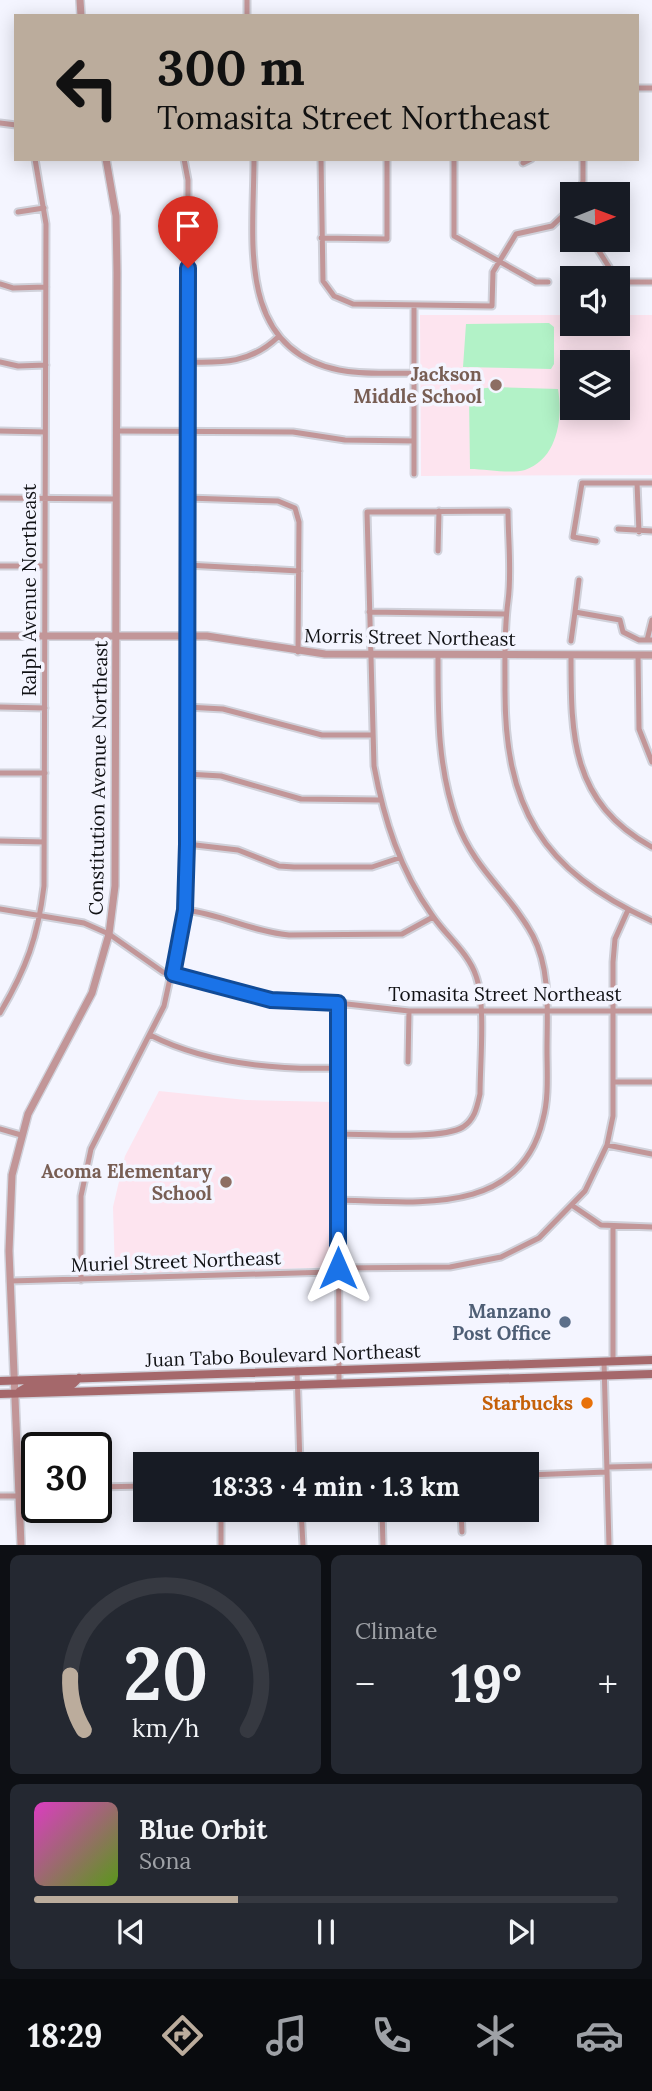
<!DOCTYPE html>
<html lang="en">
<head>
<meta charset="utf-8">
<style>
  body { margin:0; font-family:Lora,serif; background:#242831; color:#f1f3f6; height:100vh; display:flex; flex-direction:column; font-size:26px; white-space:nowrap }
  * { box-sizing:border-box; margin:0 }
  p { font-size:23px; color:#9ea1a6 }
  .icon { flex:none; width:38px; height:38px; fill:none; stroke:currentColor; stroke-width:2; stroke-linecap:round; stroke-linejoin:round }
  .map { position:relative; height:1545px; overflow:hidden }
  .drawer { display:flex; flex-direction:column; gap:10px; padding:10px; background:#0d0f14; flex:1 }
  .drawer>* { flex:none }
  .guide { position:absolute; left:14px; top:14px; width:625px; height:147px; border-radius:0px; box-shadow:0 4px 18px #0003; background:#bbac9c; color:#111; overflow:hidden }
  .needle { width:46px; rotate:89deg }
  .controls { position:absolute; left:560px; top:182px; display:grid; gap:14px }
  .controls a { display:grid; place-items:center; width:70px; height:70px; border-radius:0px; background:#171b24; box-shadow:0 4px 18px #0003; font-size:35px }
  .speed { position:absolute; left:21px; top:1432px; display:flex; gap:14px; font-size:35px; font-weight:700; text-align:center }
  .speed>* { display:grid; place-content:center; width:91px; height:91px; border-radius:50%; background:#171b24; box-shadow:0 4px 18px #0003; line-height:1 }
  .speed .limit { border:4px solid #111; border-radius:10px; background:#fff; color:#111 }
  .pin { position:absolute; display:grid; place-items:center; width:60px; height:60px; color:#fff; margin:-72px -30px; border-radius:50% 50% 50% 0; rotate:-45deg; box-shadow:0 0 7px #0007 }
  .pin .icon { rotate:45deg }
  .me { position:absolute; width:77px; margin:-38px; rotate:0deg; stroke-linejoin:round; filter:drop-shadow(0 0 5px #0008) }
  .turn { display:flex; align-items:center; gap:24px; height:147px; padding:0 28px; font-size:32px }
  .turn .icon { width:91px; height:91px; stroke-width:2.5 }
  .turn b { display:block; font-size:49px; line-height:60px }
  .big { font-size:52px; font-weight:800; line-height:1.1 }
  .drawer .tile { flex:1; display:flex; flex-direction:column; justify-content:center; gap:10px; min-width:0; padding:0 24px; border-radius:10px; background:#242831 }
  .drawer .dial { align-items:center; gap:0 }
  .dial svg { height:182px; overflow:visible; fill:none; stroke:#363941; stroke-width:7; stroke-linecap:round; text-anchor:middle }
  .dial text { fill:#f1f3f6; stroke:none }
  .song { display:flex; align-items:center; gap:21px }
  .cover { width:84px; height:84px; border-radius:10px; background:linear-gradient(135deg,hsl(310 70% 55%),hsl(90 70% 35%)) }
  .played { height:7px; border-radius:4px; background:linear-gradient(90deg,#bbac9c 35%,#363941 35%) }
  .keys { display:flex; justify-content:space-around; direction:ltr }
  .heat { display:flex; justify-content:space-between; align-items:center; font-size:38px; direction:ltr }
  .drawer .tiles { flex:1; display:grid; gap:10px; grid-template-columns:1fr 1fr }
  .tile:last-child { grid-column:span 2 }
  .trip { position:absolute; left:133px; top:1452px; width:406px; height:70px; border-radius:0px; background:#171b24; box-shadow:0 4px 18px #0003; font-weight:800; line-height:70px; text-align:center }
  .tabs { display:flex; height:112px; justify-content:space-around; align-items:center; background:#090b0e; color:#9ea1a6 }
  .tabs .icon { width:49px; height:49px }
  .tabs .selected { color:#bbac9c }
  .tabs b { font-size:32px; color:#f1f3f6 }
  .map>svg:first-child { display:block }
  .education { fill:#fde4ef; fill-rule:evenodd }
  .green { fill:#b2f2c7 }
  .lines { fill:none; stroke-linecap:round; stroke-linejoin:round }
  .minor-casing { stroke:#d0d1da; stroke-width:9 }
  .tertiary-casing { stroke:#d0d1da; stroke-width:10 }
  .secondary-casing { stroke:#d0d1da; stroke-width:11 }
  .minor { stroke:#c29698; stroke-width:5 }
  .tertiary { stroke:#c29698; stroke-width:7 }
  .secondary { stroke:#a5686b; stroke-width:8 }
  .route-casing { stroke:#114b97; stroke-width:18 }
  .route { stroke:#1a73e8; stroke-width:12 }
  .education-dot { fill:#8d6e63; stroke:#f4f5ff; stroke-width:2.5 }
  .service-dot { fill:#5c6f8a; stroke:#f4f5ff; stroke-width:2.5 }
  .food-dot { fill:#e8710a; stroke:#f4f5ff; stroke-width:2.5 }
  .labels { text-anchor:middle; stroke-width:7; stroke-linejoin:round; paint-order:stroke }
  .education-label { font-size:19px; font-weight:bold; fill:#785e54; stroke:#f4f5ff; text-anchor:end }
  .street-label { font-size:19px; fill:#111215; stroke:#f4f5ff }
  .service-label { font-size:19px; font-weight:bold; fill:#4e5e75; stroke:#f4f5ff; text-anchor:end }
  .food-label { font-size:19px; font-weight:bold; fill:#c56008; stroke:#f4f5ff; text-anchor:end }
</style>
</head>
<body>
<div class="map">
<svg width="652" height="1545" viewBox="0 0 652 1545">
  <rect width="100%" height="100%" fill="#f4f5ff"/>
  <path class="education" d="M420 315H572V324H618V315H652V475L421 476ZM572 362H618V408H572Z
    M159 1091 246 1100 333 1102V1267L115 1275 113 1207 125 1156Z"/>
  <path class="green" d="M549 323 554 327V364L551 369 463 367 466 324Z
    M494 387 558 389C563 417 558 459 525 470 510 474 486 469 470 469L469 395 478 389Z"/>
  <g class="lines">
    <defs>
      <path id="minor" d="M247 0V16
        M637 88H652
        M0 123 16 125
        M254 159C254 239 235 349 339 370 364 375 390 373 414 373
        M321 159 323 281 334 296 353 304 492 306 493 272 516 234 552 226 572 207
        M454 159V236L536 282H548
        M523 163 531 159
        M579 194 583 181V159
        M18 212 44 208
        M321 238 387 239V159
        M592 240 609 267 612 278
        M618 282H652
        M0 284 13 288 46 287
        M414 306V474
        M0 362 18 366 46 365
        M188 362C223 363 251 363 278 337
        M0 431 45 432
        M117 431 293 432 345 440 414 441
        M637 483 639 532
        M0 498 116 499
        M187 498 278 501 295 508 299 522 298 652
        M618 529 652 531
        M596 541 573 537 582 483H652
        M438 551 439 511
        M187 565 299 571
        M0 566H45
        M369 612 505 614
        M575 612 579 580
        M647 640 652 620
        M571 641 575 612 620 620 623 632 639 640H652
        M571 655C571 737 571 802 652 847
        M638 655 639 729 652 762
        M0 707 45 708
        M187 707 223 709 322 735H371
        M0 773H45
        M187 774 221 776 301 799 380 800
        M0 841 44 842
        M187 844 238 850 279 866 294 867H372L399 858
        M0 909 84 923 109 934 163 972 271 1000 338 1003 409 1011H652
        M185 910C221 914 253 932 289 935L402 934 433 917
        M338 1003 339 1384
        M0 1013C26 969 38 937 44 886L46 224 35 159
        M150 1035C207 1064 275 1070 338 1068
        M408 1062 409 1011
        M614 1082H652
        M0 1129 21 1135
        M338 1134C365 1134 442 1140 463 1127 475 1119 477 1107 480 1094 480 1063 486 1004 476 976 468 952 446 936 432 915 400 870 384 820 374 766L367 512 508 511C508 540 512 572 508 601 504 630 505 658 505 686 504 807 541 870 652 921
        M607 1145 652 1154
        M339 1200C416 1202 521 1217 543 1119 549 1097 547 1073 547 1050 547 1013 551 971 533 936 511 894 475 871 457 822 437 766 438 713 438 654
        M573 1206 601 1225 652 1227
        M613 1227V1361
        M81 1280V1196L91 1149 164 1006 185 910 188 180 184 159
        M10 1281 331 1272 338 1268 450 1267 501 1257 539 1238 585 1191 607 1145 613 1116V962L615 939 628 910
        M604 1362 609 1545
        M297 1370 300 1465
        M607 1467 652 1466
        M527 1475 607 1472
        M96 1487 145 1486
        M19 1490 37 1489
        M0 1496H19
        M221 1510V1545
        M301 1510 303 1545
        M382 1510 383 1545
        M461 1510 462 1532"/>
      <path id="tertiary" d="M80 0 81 16
        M0 636H207L325 654 652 655
        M21 1545 9 1251 12 1175 28 1114 92 993 109 934 115 886 117 272 116 216 106 159"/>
      <path id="secondary" d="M0 1381 652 1360
        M20 1391 29 1386 73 1384 79 1378
        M0 1394 652 1374"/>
    </defs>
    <use href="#minor" class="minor-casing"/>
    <use href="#tertiary" class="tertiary-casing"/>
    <use href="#secondary" class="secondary-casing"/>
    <use href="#minor" class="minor"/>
    <use href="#tertiary" class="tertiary"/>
    <use href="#secondary" class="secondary"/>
  </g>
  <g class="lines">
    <defs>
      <path id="route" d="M188 268 187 844 185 910 173 974 271 1000 338 1003V1268"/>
    </defs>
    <use href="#route" class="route-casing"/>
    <use href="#route" class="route"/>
  </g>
  <g class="education-dot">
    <circle cx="496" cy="385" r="7"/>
    <circle cx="226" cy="1182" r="7"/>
  </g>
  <circle class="service-dot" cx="565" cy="1322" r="7"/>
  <circle class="food-dot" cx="587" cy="1403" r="7"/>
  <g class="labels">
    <g class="education-label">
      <text x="482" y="381">Jackson<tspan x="482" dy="22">Middle School</tspan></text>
      <text x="212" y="1178">Acoma Elementary<tspan x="212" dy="22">School</tspan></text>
    </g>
    <g class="street-label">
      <text transform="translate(29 590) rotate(-90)" y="7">Ralph Avenue Northeast</text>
      <text transform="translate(410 637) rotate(1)" y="7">Morris Street Northeast</text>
      <text transform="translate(98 778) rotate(-89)" y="7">Constitution Avenue Northeast</text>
      <text x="505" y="1001">Tomasita Street Northeast</text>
      <text transform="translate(176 1261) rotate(-2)" y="7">Muriel Street Northeast</text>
      <text transform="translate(283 1355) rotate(-2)" y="7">Juan Tabo Boulevard Northeast</text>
    </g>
    <g class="service-label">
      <text x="551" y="1318">Manzano<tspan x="551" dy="22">Post Office</tspan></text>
    </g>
    <g class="food-label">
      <text x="573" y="1410">Starbucks</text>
    </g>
  </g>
</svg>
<div class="controls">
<a><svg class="needle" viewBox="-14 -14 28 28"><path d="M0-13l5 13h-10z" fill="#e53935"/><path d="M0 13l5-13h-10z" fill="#9ea1a6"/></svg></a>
<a><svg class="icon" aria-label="sound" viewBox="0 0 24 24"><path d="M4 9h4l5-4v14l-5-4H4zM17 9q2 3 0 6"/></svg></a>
<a><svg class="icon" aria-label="layers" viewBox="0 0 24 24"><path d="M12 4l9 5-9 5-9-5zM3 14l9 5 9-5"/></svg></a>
</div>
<div class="speed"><div class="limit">30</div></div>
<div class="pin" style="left:188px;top:268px;background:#d93025"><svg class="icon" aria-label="arrive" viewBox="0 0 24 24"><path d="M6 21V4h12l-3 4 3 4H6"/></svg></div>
<svg class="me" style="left:338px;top:1268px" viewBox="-20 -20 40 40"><path d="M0-17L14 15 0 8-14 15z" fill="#1a73e8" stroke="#fff" stroke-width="4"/></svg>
<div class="trip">18:33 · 4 min · 1.3 km</div>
<div class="guide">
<div class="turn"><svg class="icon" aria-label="left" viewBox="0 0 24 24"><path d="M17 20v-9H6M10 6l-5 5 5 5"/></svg><div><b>300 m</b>Tomasita Street Northeast</div></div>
</div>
</div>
<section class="drawer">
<div class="tiles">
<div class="tile dial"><svg viewBox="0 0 100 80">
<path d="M14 69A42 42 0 1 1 86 69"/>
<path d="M14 69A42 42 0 0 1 8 45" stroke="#bbac9c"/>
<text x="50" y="56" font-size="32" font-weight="700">20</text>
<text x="50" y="72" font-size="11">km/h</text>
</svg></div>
<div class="tile"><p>Climate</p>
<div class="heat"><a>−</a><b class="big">19°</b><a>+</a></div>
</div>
<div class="tile">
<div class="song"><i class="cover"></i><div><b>Blue Orbit</b><p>Sona</p></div></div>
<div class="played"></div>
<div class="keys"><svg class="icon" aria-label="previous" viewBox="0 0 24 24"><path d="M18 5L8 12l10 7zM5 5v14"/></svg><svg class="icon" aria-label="pause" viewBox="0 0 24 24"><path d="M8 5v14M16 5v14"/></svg><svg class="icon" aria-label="next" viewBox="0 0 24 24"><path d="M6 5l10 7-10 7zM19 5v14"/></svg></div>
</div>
</div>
</section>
<nav class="tabs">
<b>18:29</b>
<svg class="icon selected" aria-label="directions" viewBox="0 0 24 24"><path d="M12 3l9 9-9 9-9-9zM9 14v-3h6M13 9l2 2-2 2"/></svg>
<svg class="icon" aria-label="music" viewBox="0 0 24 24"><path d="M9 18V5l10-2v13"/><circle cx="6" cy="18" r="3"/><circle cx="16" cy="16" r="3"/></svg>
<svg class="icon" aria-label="phone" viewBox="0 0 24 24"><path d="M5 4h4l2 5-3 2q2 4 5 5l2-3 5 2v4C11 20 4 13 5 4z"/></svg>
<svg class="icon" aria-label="climate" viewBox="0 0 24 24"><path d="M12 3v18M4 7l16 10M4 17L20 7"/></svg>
<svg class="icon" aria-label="car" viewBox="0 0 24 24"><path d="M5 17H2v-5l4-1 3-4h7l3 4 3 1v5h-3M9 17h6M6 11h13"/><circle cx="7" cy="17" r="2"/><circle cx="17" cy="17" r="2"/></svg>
</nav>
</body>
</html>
